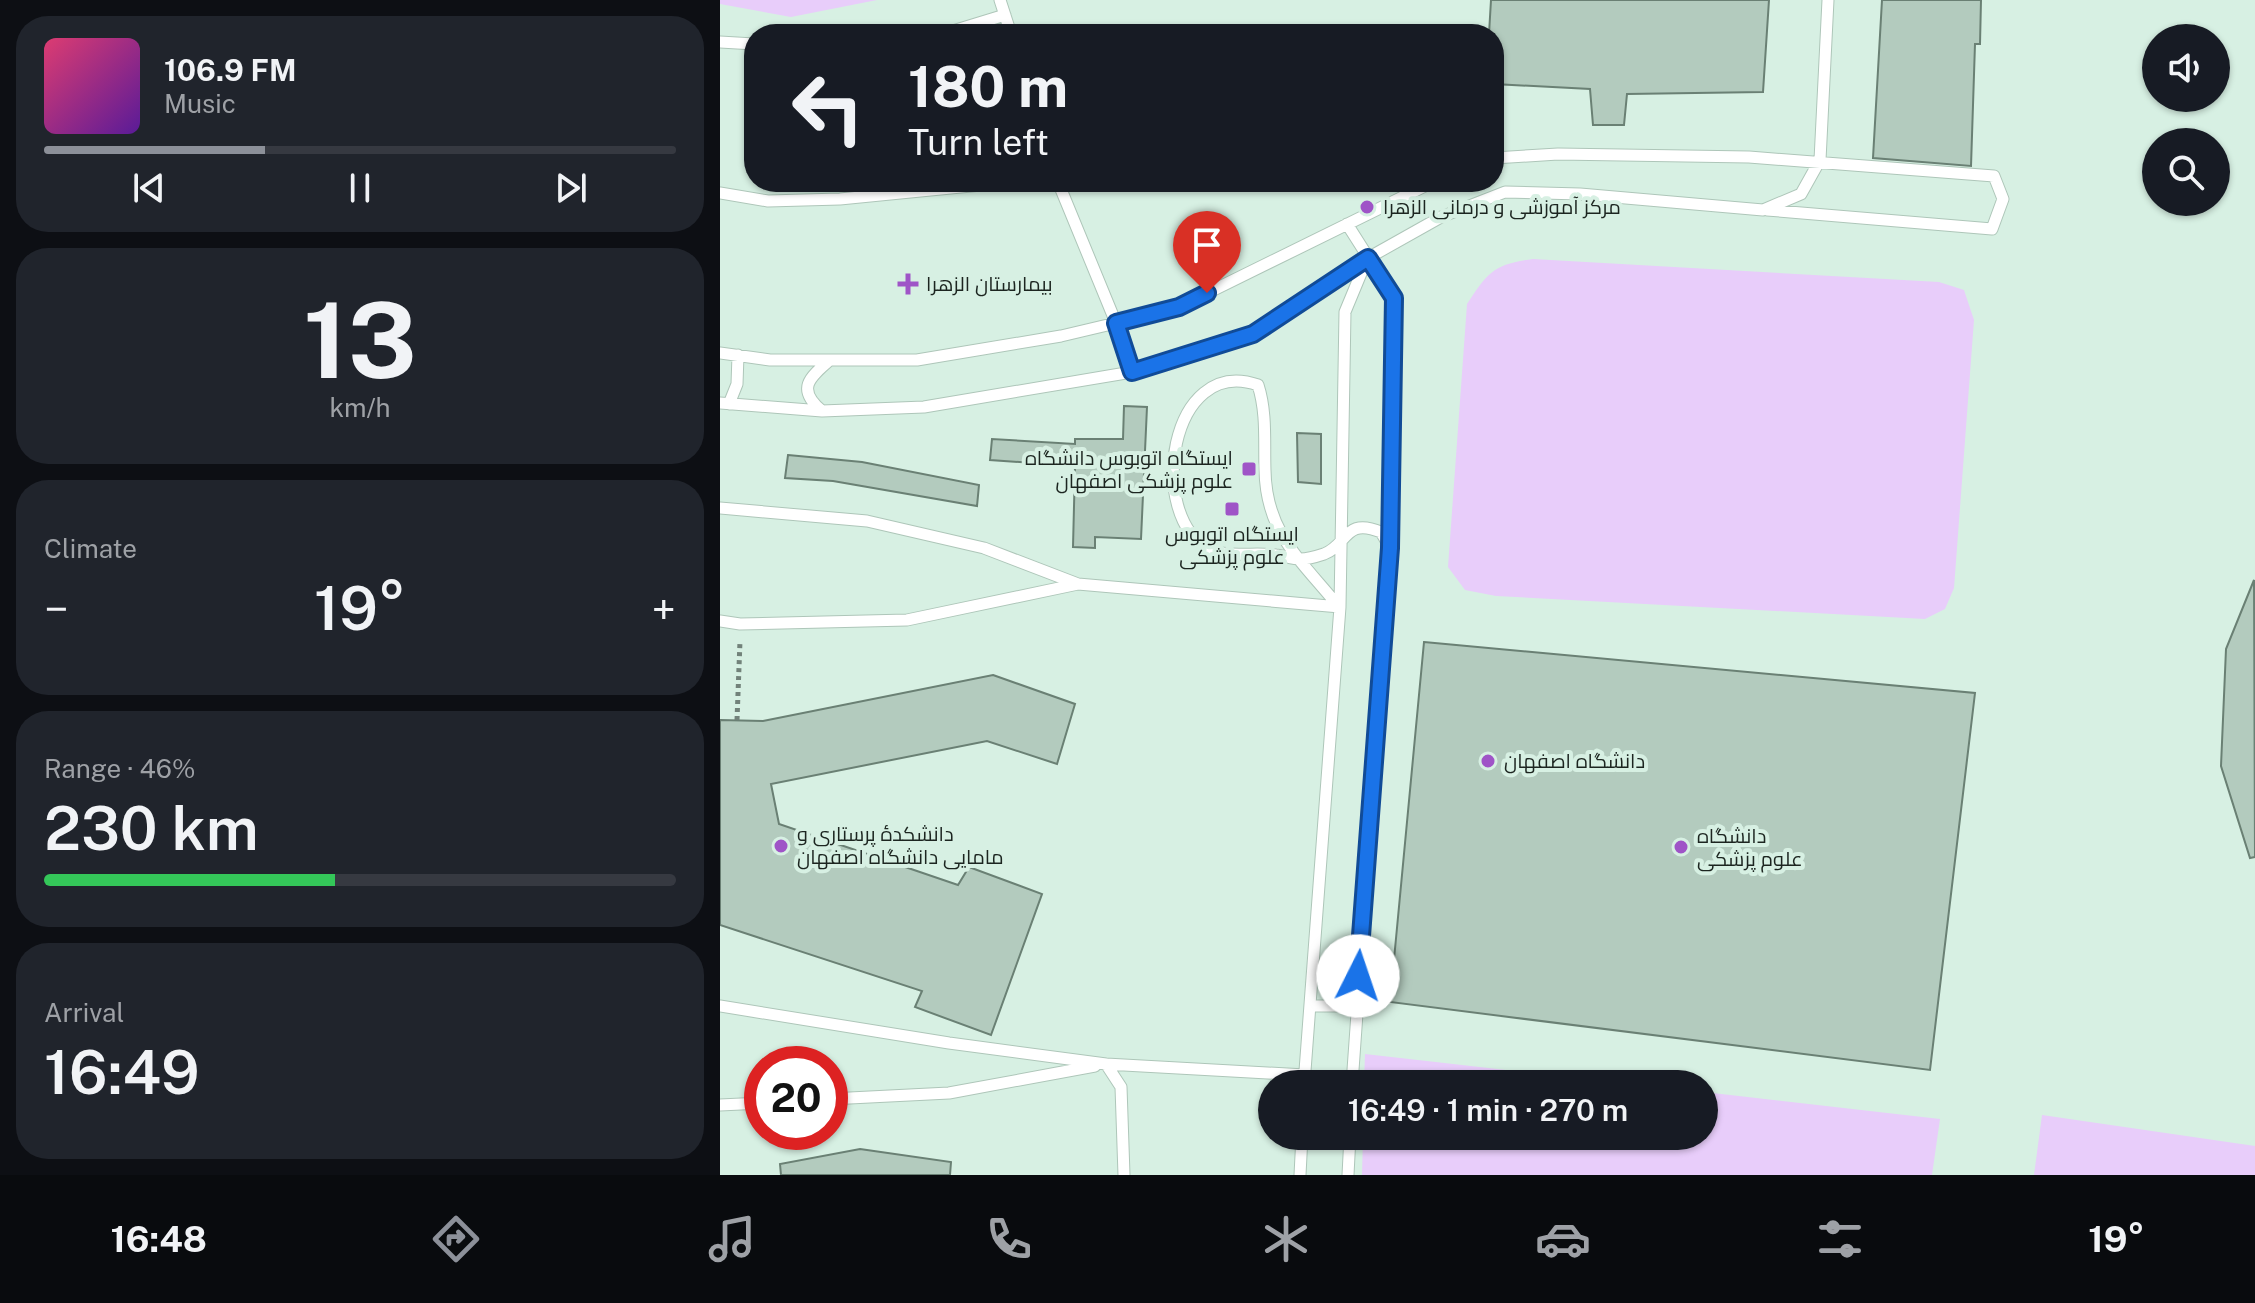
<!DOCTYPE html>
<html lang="en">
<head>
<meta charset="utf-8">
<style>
  body { margin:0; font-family:"Public Sans",Cairo,sans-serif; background:#20242c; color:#f1f3f6; height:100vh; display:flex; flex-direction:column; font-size:30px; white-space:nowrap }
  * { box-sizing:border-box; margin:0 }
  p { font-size:26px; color:#9ea1a6 }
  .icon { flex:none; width:44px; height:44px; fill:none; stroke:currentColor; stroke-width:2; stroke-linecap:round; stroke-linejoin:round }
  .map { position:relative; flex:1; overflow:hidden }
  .panel { display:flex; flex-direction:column; gap:16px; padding:16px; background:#0d0f14; width:720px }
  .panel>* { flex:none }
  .guide { position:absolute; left:24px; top:24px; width:760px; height:168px; border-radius:32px; box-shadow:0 2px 6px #0004; background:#171b24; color:#f1f3f6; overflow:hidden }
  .controls { position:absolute; left:1422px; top:24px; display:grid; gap:16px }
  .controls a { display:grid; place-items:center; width:88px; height:88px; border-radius:50%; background:#171b24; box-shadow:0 2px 6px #0004; font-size:40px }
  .speed { position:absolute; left:24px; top:1046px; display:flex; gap:16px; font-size:40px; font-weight:700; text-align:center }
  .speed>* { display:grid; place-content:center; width:104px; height:104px; border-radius:50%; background:#171b24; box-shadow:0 2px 6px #0004; line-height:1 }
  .speed .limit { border:12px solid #d22; background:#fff; color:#111 }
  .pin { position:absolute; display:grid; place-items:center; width:68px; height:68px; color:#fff; margin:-82px -34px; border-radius:50% 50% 50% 0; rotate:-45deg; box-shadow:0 0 8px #0007 }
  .pin .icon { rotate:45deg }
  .me { position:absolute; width:88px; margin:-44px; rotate:4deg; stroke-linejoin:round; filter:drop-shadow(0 0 6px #0008) }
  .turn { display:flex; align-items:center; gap:28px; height:168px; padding:0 32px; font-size:36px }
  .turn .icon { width:104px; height:104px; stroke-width:2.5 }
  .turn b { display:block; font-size:56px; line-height:68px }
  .big { font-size:60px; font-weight:600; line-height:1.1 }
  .panel .tile { flex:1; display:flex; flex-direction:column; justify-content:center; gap:12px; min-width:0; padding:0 28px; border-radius:32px; background:#20242c }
  .panel .dial { align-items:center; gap:0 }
  .dial b { font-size:104px; line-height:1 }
  .song { display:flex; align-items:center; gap:24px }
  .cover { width:96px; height:96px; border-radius:12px; background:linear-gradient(135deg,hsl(340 70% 55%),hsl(270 70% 35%)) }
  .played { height:8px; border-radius:4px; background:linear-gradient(90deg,#8c9099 35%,#363941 35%) }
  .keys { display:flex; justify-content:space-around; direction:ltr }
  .heat { display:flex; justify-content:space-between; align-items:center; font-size:44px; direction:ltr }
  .charge { height:12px; border-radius:6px; background:linear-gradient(90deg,#34c759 46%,#363941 0) }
  .trip { position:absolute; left:538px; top:1070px; width:460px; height:80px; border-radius:40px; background:#171b24; box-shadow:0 2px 6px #0004; font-weight:600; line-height:80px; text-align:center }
  .tab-bar { display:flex; height:128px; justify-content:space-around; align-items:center; background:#090b0e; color:#9ea1a6 }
  .tab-bar .icon { width:56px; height:56px }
  .tab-bar .current { color:#8c9099 }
  .tab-bar b { font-size:36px; color:#f1f3f6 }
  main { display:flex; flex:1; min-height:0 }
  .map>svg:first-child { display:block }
  .green { fill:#e8cdfa }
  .building { fill:#b3cbbe; stroke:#6a8074; stroke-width:2 }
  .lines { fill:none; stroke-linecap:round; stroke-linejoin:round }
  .lane-casing { stroke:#aec6b9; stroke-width:13 }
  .path { stroke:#72827a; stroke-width:5; stroke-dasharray:4 4; stroke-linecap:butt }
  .lane { stroke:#fff; stroke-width:11 }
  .route-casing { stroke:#114b97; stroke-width:20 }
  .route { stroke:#1a73e8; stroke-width:14 }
  .poi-dot { fill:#9f54c7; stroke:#d7f0e3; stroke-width:3 }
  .labels { text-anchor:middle; stroke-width:8; stroke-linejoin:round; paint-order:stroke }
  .poi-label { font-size:20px; fill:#1c2520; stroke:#d7f0e3; text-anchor:start }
</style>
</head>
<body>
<main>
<section class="panel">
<div class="tile">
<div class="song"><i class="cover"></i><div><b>106.9 FM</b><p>Music</p></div></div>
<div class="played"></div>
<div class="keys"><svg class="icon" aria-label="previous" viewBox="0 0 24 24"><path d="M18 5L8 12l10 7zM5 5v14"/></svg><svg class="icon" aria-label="pause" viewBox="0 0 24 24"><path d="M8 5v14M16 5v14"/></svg><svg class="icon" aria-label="next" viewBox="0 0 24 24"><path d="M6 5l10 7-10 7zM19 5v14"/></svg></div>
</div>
<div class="tile dial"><b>13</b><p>km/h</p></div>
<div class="tile"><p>Climate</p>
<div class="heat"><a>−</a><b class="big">19°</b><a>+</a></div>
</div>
<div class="tile"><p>Range · 46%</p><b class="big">230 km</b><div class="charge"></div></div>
<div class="tile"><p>Arrival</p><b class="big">16:49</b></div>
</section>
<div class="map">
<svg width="1535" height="1175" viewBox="0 0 1535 1175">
  <rect width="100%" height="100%" fill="#d7f0e3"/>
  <path class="green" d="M0 0H157L71 17 0 4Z
    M813 259 1219 282 1244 290 1254 320 1234 588 1225 609 1205 619 776 596 745 590 728 567 747 304C768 272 774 264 813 259Z
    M645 1054 911 1084H644Z
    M984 1092 1220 1119 1212 1175H642L643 1136H984Z
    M1322 1115 1535 1146V1175H1314Z"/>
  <path class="building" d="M771 0H1049L1043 92 907 94 904 125H873L870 89 774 84V34H769Z
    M1162 0H1261L1260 44H1255L1251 166 1153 158Z
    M404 406 427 407 421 539 375 537V548L353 547 355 466 270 460 272 439 355 444V439H403Z
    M577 433 601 434V484L578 482Z
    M68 455 142 462 259 485 257 506 113 481 65 478Z
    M1534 580 1535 857 1530 858 1501 766 1506 649Z
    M704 642 1255 693 1210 1070 670 1002Z
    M273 675 355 704 337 764 267 741 51 784 59 824 238 885 249 867 322 894 271 1035 195 1007 202 991 0 925V720L43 721Z
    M140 1149 231 1162 230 1175H61L60 1164Z"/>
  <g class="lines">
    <defs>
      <path id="lane" d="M280 0 291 34
        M223 34 285 15
        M0 42 34 44
        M774 158 838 154 1029 157 1274 176 1283 199 1272 229 1047 210
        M338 182 396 323 412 372
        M0 193 48 201 120 199 291 182
        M627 224 674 298 670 548 632 1084
        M0 353 50 360H197L341 336 396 323 459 307 713 182
        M0 403 102 411 204 407 412 372 533 334 648 258 721 217 785 192 860 194 1043 210 1081 194 1100 160 1108 0
        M9 404 17 384 18 355
        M102 411C76 389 89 378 110 360
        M0 508 147 521 264 548 358 584 187 620 20 624 0 621
        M358 584 620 607
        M619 607C582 561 546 534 545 470 544 442 547 413 538 385 449 354 426 516 489 549 507 558 536 552 556 555 564 556 573 559 580 559 587 559 598 556 604 554 628 545 624 517 661 532L668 544
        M0 1006 229 1043 386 1064 585 1075
        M591 1006H636
        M386 1064 401 1087 404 1175
        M584 1084 620 607 625 312 647 259
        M110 1099 229 1093 375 1066
        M0 1105 42 1103
        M580 1175 582 1136
        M628 1175 630 1136"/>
    </defs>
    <use href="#lane" class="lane-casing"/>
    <path class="path" d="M17 720 20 641"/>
    <use href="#lane" class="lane"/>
  </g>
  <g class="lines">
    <defs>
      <path id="route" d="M487 293 459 307 396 323 412 372 533 334 648 258 674 298 670 548 638 976"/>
    </defs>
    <use href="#route" class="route-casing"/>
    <use href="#route" class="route"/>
  </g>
  <g class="poi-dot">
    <circle cx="647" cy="207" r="8"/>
    <path d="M184 272h8v8h8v8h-8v8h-8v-8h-8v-8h8z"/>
    <rect x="521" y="461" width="16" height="16" rx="4"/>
    <rect x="504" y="501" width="16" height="16" rx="4"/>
    <circle cx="768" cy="761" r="8"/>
    <circle cx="61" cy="846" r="8"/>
    <circle cx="961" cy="847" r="8"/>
  </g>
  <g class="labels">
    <g class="poi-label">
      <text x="663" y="214">مرکز آموزشی و درمانی الزهرا</text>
      <text x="206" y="291">بیمارستان الزهرا</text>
      <text x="513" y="465" text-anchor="end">ایستگاه اتوبوس دانشگاه<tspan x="513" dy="23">علوم پزشکی اصفهان</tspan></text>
      <text x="512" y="541" text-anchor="middle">ایستگاه اتوبوس<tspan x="512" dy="23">علوم پزشکی</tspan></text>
      <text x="784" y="768">دانشگاه اصفهان</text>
      <text x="77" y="841">دانشکدهٔ پرستاری و<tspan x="77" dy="23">مامایی دانشگاه اصفهان</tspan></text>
      <text x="977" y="843">دانشگاه<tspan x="977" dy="23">علوم پزشکی</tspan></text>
    </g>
  </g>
</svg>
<div class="controls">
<a><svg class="icon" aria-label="sound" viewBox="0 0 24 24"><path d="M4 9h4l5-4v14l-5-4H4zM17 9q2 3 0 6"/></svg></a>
<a><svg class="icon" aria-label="search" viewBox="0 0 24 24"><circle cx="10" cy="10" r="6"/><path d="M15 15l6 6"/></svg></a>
</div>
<div class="speed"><div class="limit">20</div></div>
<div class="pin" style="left:487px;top:293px;background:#d93025"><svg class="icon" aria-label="arrive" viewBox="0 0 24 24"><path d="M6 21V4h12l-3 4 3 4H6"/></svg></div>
<svg class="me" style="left:638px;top:976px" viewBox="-20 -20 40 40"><circle r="19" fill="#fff"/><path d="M0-13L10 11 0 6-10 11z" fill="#1a73e8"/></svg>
<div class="trip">16:49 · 1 min · 270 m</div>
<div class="guide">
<div class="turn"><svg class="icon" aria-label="left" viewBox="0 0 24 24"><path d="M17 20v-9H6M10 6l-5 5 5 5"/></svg><div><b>180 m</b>Turn left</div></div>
</div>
</div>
</main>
<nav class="tab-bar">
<b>16:48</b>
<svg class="icon current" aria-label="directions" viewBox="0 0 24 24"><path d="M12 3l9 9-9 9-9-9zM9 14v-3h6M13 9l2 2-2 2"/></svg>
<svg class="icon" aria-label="music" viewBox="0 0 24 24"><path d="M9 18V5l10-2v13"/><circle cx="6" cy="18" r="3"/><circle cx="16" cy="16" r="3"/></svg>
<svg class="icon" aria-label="phone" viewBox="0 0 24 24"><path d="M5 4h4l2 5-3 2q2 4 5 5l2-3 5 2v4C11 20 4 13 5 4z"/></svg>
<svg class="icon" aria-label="climate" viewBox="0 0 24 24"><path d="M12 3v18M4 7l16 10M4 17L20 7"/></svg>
<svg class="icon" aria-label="car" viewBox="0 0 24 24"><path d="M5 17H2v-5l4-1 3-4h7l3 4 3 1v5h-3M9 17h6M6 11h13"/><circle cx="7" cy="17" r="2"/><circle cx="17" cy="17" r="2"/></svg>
<svg class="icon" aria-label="filters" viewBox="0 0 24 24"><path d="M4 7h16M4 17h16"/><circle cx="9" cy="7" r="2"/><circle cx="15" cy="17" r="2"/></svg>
<b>19°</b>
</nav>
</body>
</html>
